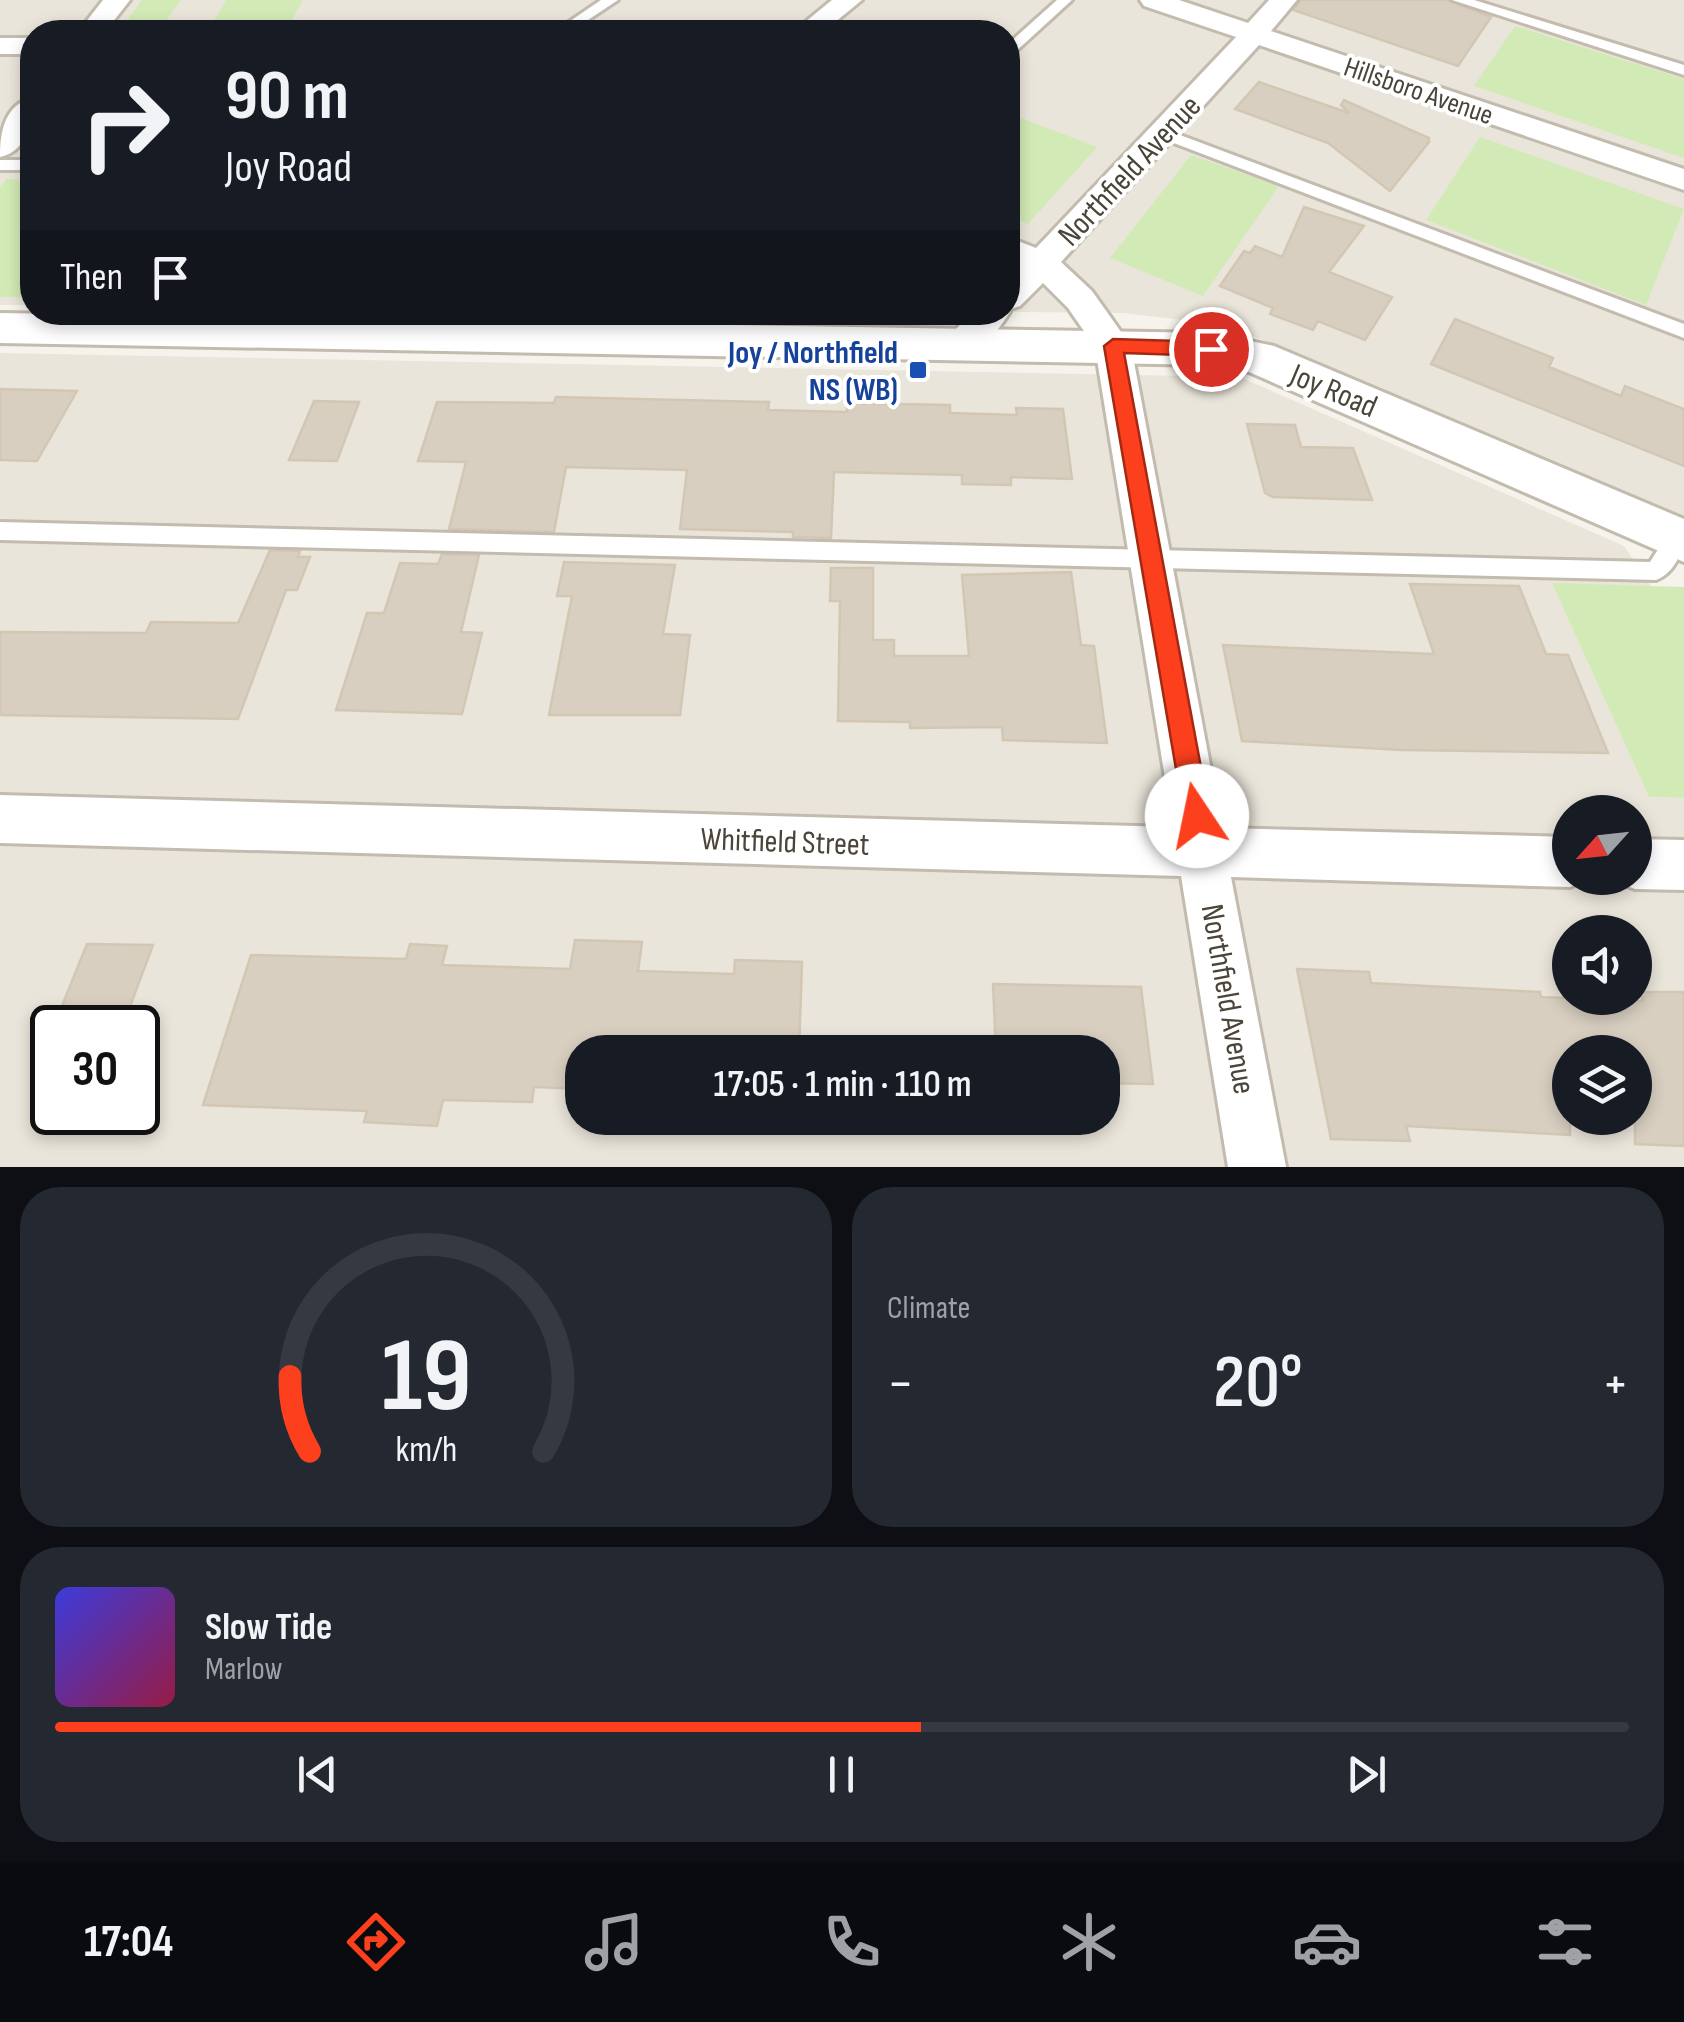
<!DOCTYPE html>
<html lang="en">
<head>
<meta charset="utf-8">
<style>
  body { margin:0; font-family:"Sofia Sans Condensed",sans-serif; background:#242831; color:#f1f3f6; height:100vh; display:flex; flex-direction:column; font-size:38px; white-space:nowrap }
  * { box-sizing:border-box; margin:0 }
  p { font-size:32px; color:#9ea1a6 }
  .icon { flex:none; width:55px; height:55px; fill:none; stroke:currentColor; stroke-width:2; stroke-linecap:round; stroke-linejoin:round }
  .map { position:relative; height:1167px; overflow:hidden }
  .side { display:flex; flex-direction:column; gap:20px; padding:20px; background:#0d0f14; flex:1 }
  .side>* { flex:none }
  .top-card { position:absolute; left:20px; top:20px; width:1000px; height:305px; border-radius:40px; box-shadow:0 5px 15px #0003; background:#171b24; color:#f1f3f6; overflow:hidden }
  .needle { width:65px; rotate:243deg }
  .buttons { position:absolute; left:1552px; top:795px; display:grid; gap:20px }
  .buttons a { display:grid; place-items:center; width:100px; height:100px; border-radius:50%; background:#171b24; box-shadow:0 5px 15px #0003; font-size:50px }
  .speed { position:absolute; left:30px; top:1005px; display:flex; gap:20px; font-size:50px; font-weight:700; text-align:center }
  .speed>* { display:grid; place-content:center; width:130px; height:130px; border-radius:50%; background:#171b24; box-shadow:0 5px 15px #0003; line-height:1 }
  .speed .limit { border:5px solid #111; border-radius:15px; background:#fff; color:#111 }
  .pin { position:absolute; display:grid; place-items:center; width:85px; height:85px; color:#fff; margin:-42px; border:5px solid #fff; border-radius:50%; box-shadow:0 2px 10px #0007 }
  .me { position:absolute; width:110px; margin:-55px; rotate:349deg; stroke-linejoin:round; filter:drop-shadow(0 0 8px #0008) }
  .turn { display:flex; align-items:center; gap:35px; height:210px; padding:0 40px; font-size:45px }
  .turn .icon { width:130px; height:130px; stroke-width:2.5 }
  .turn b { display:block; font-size:70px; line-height:85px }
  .then { display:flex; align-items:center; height:95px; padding:0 40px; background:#0003; gap:20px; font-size:38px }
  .big { font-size:75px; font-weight:600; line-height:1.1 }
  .side .card { flex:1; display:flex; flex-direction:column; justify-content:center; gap:15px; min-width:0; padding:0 35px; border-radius:40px; background:#242831 }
  .side .dial { align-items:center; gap:0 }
  .dial svg { height:260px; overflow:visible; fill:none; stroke:#363941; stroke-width:7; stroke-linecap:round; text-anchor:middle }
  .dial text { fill:#f1f3f6; stroke:none }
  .song { display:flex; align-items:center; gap:30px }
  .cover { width:120px; height:120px; border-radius:15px; background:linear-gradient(135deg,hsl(240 70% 55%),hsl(340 70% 35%)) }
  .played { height:10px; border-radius:5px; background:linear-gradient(90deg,#fc3f1d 55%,#363941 55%) }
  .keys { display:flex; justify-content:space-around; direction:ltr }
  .heat { display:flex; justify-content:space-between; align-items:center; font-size:55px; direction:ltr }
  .side .tiles { flex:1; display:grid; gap:20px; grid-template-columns:1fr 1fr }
  .card:last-child { grid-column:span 2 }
  .trip { position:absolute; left:565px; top:1035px; width:555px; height:100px; border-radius:40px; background:#171b24; box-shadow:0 5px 15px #0003; font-weight:600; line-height:100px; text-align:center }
  .menu { display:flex; height:160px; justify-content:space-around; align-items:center; background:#090b0e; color:#9ea1a6 }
  .menu .icon { width:70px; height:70px }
  .menu .active { color:#fc3f1d }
  .menu b { font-size:45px; color:#f1f3f6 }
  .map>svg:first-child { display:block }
  .residential { fill:#eae5da; fill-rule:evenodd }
  .green { fill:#d2eab5 }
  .building { fill:#d8cfc1; stroke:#d3c7b4; stroke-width:2.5 }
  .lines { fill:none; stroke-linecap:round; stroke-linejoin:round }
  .service-casing { stroke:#c2bbae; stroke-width:6 }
  .minor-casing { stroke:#c2bbae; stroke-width:6 }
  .tertiary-casing { stroke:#c2bbae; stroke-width:6 }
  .service { fill:#fff; fill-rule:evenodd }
  .minor { fill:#fff; fill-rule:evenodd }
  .tertiary { fill:#fff; fill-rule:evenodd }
  .route { fill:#fc3f1d; stroke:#a42913; stroke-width:2.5 }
  .transit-dot { fill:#1a4fb4; stroke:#fff; stroke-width:4 }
  .labels { text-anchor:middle; stroke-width:8; stroke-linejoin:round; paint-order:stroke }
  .far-street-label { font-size:28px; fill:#4b4439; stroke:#fff }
  .street-label { font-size:32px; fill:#4b4439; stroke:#fff }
  .transit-label { font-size:32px; font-weight:bold; fill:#164399; stroke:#fff; text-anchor:end }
</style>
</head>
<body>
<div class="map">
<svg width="1684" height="1167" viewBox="0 0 1684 1167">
  <rect width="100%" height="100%" fill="#f6f3ec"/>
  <path class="residential" d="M0 0H1684V518L1227 325 1123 313 1008 312V32H32V305H0Z
    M0 353 1240 377 1624 546 1651 586 1553 584 1649 797 1684 798V1167H0ZM1570 812H1635V878H1570ZM1570 932H1635V998H1570ZM52 1028H138V1112H52ZM582 1052H1102V1118H582ZM1570 1052H1635V1118H1570Z"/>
  <path class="green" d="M142 0H181L160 29H121Z
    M227 0H303L285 32 207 31Z
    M1515 26 1684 79V158L1474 86Z
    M1008 113 1097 147 1028 224 1008 215Z
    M1480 137 1684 209 1646 305 1426 220Z
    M1191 155 1279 186 1203 296 1110 258Z
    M6 179 32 180V289L27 297H0V187Z
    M1552 583 1684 587V798L1649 797Z"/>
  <path class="building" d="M1301 0H1448L1491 17 1458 66 1293 10Z
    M1259 82 1349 113 1341 105 1344 100 1429 138V142L1390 191 1328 143 1235 109Z
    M1304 207 1364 226 1329 272 1392 297 1365 340 1318 321 1313 330 1270 314 1273 308 1220 286 1244 251 1250 253 1255 246 1282 257Z
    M1455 319 1553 358 1549 367 1621 396 1625 386 1684 409V466L1431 364Z
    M0 389 77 391 37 461 0 460Z
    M556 397 769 402 768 410 847 412V403L950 405V413L1017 415 1016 408 1063 409 1072 479 1011 477V485L962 484V475L834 472 831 538 793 537V532L680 529 687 470 566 467 554 532 449 529 466 462 418 461 437 402 554 403Z
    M314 401 359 402 337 461 289 460Z
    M1247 424 1295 425 1301 447 1353 448 1372 500 1273 497 1265 493Z
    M270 550 300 551 298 557H310L297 590H286L238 719 0 715V632L146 633 151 622 238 623Z
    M442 554 479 555 461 632 482 633 462 714 336 710 367 613H384L400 563 438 564Z
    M564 562 675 565 663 634 690 635 680 715H549L572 596H557Z
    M831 568H873V640H894V656H969L962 575 1071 572 1081 645 1094 646 1107 743 1003 740 1002 727 910 728V722L838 721 840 601H830Z
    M1410 584 1519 586 1546 654 1568 655 1608 753 1402 750 1242 741 1223 645 1434 654Z
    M575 940 642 942 638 971 734 974 735 960 802 962 799 1052H582V1089L534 1087 532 1102 443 1100 437 1126 364 1122 367 1111 203 1105 251 955 406 959 410 944 447 946 442 965 570 969Z
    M87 944 153 945 122 1028H53Z
    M1297 969 1369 972 1371 983 1540 992 1541 997 1643 1001 1640 992H1684V1146L1635 1144V1052H1570V1135L1406 1126 1410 1141 1331 1139Z
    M993 984 1141 987 1153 1084 1102 1083V1052H996Z"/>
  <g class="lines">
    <defs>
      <path id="service" d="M601 0H618L570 32H554Z
        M1057 0H1072L1013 54 1008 55V44Z
        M1452 0H1474L1684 65V75Z
        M1164 129 1684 324V338L1158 137V131Z
        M0 160H32V170H0Z
        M0 522 1650 562C1659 549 1667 529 1684 532 1684 550 1675 573 1656 580L0 540Z"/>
      <path id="minor" d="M103 0H130L105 32H78Z
        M832 0H862L823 32H793Z
        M1140 0H1179L1248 23 1269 0H1297L1271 31 1684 169V190L1259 45 1061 262 1092 291 1131 346 1222 828 1570 837V878H1589L1570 887 1231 877 1286 1167H1228L1181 876 0 843V795L1173 827 1095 347 1068 308 1043 283 1020 306 1008 310 1010 312C996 334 975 361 948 353L943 344 971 312H1008V277L1018 266 1008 261V237L1036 248 1236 37 1144 6Z
        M0 38H32V54H0Z
        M32 98C33 122 27 151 0 157 0 133 4 105 32 98Z
        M1635 839 1684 840V890L1635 889 1617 882 1616 878H1635Z"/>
      <path id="tertiary" d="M0 313 1211 333 1274 346 1684 519V562L1249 372 1211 365 0 343Z"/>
    </defs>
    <use href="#service" class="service-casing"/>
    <use href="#minor" class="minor-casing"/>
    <use href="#tertiary" class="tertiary-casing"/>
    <use href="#service" class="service"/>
    <use href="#minor" class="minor"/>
    <use href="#tertiary" class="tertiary"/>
  </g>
  <path class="route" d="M1113 339 1211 342 1221 349 1211 356 1124 353 1210 816 1206 825 1197 828 1188 825 1184 816 1104 346Z"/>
  <rect class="transit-dot" x="908" y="360" width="20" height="20" rx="5"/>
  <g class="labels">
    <g class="far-street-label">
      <text transform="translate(1419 90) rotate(19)" y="10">Hillsboro Avenue</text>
    </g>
    <g class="street-label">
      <text transform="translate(1129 170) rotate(-47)" y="11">Northfield Avenue</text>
      <text transform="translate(1334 390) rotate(23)" y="11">Joy Road</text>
      <text transform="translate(785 841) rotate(2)" y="11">Whitfield Street</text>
      <text transform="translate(1229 999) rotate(80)" y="11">Northfield Avenue</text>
    </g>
    <g class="transit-label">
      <text x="898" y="363">Joy / Northfield<tspan x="898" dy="37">NS (WB)</tspan></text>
    </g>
  </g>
</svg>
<div class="buttons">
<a><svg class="needle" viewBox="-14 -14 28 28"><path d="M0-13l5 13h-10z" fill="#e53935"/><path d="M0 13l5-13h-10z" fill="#9ea1a6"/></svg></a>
<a><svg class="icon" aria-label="sound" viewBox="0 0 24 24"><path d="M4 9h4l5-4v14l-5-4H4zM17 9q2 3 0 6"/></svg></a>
<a><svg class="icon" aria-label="layers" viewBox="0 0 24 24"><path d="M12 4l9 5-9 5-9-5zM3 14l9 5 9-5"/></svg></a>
</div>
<div class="speed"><div class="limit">30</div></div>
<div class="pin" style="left:1211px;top:349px;background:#d93025"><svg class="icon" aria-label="arrive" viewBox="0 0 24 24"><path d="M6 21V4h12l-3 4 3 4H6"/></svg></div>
<svg class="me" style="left:1197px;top:816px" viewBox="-20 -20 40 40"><circle r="19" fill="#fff"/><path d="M0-13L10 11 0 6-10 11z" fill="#fc3f1d"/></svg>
<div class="trip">17:05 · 1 min · 110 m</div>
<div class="top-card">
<div class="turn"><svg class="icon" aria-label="right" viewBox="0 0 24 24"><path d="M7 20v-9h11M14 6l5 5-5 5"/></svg><div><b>90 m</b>Joy Road</div></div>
<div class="then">Then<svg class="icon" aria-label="arrive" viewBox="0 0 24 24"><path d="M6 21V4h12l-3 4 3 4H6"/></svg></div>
</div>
</div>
<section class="side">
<div class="tiles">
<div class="card dial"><svg viewBox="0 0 100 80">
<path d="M14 69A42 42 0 1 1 86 69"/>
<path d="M14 69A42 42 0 0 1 8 46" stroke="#fc3f1d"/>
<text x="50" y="56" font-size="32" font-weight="700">19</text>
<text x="50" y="72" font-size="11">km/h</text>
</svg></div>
<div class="card"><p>Climate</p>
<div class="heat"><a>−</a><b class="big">20°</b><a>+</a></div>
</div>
<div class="card">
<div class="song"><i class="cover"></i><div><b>Slow Tide</b><p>Marlow</p></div></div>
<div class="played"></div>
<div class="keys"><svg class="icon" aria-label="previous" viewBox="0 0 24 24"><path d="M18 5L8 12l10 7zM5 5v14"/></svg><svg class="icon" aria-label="pause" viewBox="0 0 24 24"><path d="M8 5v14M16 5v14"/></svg><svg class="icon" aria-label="next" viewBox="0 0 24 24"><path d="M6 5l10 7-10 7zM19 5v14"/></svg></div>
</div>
</div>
</section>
<nav class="menu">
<b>17:04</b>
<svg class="icon active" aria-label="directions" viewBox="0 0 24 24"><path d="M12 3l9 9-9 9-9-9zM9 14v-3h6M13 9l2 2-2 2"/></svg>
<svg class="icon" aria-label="music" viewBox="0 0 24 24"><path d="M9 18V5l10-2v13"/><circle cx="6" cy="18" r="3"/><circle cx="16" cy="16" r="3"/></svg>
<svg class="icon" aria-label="phone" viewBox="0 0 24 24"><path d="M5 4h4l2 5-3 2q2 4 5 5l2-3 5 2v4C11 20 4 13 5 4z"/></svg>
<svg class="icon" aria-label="climate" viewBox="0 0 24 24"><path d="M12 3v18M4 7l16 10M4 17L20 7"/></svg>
<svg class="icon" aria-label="car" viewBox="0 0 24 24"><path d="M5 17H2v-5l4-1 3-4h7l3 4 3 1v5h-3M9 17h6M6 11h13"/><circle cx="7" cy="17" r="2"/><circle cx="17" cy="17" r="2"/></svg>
<svg class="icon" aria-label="filters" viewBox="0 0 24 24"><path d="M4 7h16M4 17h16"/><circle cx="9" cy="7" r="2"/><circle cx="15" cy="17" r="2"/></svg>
</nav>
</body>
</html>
